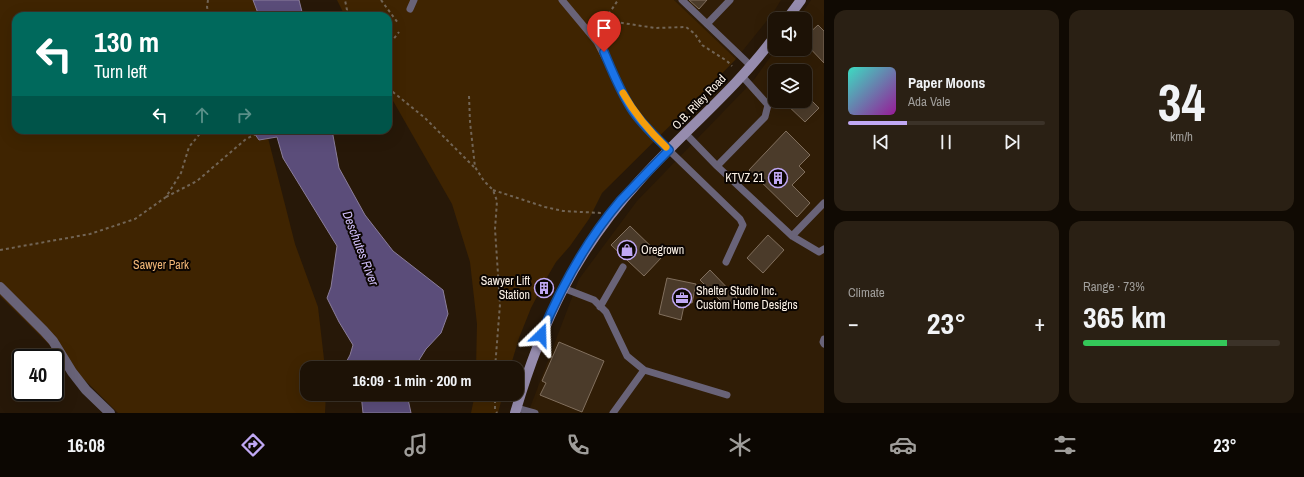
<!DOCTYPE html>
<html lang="en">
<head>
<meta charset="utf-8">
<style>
  body { margin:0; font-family:"Archivo Narrow",sans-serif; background:#2a2014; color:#f1f3f6; height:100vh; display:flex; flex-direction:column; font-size:15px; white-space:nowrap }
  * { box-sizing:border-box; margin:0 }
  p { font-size:13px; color:#a09e9b }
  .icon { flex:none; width:22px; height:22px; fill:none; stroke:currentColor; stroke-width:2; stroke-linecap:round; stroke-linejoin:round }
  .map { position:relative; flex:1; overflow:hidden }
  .sheet { display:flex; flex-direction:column; gap:10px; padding:10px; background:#100a03; width:480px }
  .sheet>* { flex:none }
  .guide { position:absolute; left:12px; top:12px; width:380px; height:122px; border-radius:12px; box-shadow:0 4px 16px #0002,0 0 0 1px #3b3228; background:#00695c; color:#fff; overflow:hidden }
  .controls { position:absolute; left:768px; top:12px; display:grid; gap:8px }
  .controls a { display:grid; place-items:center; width:44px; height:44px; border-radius:8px; background:#1d1206; box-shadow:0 4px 16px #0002,0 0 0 1px #3b3228; font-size:20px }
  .speed { position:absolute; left:12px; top:349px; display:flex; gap:8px; font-size:20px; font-weight:700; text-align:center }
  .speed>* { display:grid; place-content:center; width:52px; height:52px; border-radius:50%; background:#1d1206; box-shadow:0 4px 16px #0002,0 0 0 1px #3b3228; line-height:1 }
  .speed .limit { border:2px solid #111; border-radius:6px; background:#fff; color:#111 }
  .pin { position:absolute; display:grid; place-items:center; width:34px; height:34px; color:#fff; margin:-41px -17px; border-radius:50% 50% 50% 0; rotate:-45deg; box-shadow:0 0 4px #0007 }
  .pin .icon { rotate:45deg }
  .me { position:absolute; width:44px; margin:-22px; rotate:22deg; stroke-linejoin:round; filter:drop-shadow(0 0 3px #0008) }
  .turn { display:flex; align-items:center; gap:14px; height:84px; padding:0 16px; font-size:18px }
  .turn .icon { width:52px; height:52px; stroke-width:2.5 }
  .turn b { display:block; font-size:28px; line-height:34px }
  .lanes { display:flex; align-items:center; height:38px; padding:0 16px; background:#0003; justify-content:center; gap:20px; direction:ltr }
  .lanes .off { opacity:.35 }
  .big { font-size:30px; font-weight:700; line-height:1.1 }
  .sheet .card { flex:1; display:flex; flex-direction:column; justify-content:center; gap:6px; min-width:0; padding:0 14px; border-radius:12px; background:#2a2014 }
  .sheet .dial { align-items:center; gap:0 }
  .dial b { font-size:52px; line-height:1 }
  .song { display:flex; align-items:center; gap:12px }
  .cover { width:48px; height:48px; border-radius:6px; background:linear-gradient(135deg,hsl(170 70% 55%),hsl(300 70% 35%)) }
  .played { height:4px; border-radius:2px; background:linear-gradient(90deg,#c0a8f4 30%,#3b3228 30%) }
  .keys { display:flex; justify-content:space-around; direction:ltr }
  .heat { display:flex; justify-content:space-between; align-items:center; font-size:22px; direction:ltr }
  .charge { height:6px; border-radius:3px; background:linear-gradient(90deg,#34c759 73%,#3b3228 0) }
  .sheet .tiles { flex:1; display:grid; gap:10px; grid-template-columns:repeat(2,1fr) }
  .trip { position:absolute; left:300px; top:361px; width:224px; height:40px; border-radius:12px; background:#1d1206; box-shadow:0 4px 16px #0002,0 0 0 1px #3b3228; font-weight:700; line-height:40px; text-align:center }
  .menu { display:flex; height:64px; justify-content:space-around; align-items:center; background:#0c0702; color:#a09e9b }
  .menu .icon { width:28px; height:28px }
  .menu .selected { color:#c0a8f4 }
  .menu b { font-size:18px; color:#f1f3f6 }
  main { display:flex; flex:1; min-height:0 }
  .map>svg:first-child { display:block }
  .built { fill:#301d06; fill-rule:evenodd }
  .green { fill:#3f2401 }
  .water { fill:#5b4d7a; stroke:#8b7e9b }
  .building { fill:#4b3b2a; stroke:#816f5d }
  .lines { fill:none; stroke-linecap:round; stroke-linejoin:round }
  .path { stroke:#726556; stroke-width:2; stroke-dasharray:3 3; stroke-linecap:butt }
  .lane { stroke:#696378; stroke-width:7 }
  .street { stroke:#696378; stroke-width:10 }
  .secondary { stroke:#968cae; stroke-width:10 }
  .route-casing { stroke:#114b97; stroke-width:10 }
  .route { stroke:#1a73e8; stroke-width:7 }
  .slow { stroke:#f59e0b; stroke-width:7 }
  .labels { text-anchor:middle; stroke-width:4; stroke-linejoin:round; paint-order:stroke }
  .street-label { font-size:12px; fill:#fcf2e7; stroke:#0b0502 }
  .poi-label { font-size:12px; fill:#fcf2e7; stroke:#0b0502; text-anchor:end }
  .park-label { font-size:12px; fill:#f1b677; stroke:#0b0502 }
  .water-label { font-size:13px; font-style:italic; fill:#cfbef9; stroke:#0b0502 }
</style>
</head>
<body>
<main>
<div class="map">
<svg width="824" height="413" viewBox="0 0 824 413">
  <rect width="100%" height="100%" fill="#271808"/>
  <path class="built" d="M674 0H781L773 13 736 59Z
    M811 0H824V413H528L579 279 637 201 753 81 776 49H805V19H798ZM775 71H805V101H775Z"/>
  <path class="green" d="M0 0H269L266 16H16V130H266L295 244 318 307 325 368H307V394H326L325 413H118L0 296Z
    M337 0H674L736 59 703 93 602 193 589 219 570 246 556 262 546 279 531 308 519 338 510 368H476L477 324 470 262 452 204 388 92V16H345Z
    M475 394H503L498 413H471Z"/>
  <path class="water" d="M253 0H299L303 16H259Z
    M252 130H332L339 168 365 215 393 251 443 290 448 314 441 333 426 349 414 368H343L350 355 353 345 339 322 327 298 331 287 337 246 283 158 277 137 259 140Z
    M361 394H408V399L411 413H363Z"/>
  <path class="building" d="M689 0H707L699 9Z
    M818 25 824 31V63L805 43V37Z
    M805 94 819 108 805 122 783 101H805Z
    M786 131 810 155 799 166 805 172 792 185 810 203 797 217 749 170Z
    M630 226 662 257 644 276 611 245Z
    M768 235 784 250 763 273 747 258Z
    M710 270 737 298 727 307 700 280Z
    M667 278 696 284 692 303 685 301 681 320 659 314Z
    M559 342 604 361 582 412 540 395 546 383 542 381Z"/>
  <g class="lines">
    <path class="path" d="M208 0 207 7 209 16
      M381 0 398 23
      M345 16 347 10 345 0
      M603 20 655 28 686 27 695 34 702 45 727 61 732 66
      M595 26 610 12 618 0
      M388 61 392 41 399 32
      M388 88 425 118 474 167
      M469 96 470 122 475 167 484 181 493 190 497 201 495 229 500 304 495 368
      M493 190 545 207 563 211 601 213
      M166 197 197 181 246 139 264 130
      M0 250 90 234 135 219 166 197 181 173 189 147 203 130
      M495 394V409L497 413"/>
    <path class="lane" d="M562 0 597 42 632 110 646 128 740 219 743 225 726 262
      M682 0 751 66
      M410 9 414 0
      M707 24 730 0
      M686 134 717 166 792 236 819 252 824 249
      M717 166 765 117 768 105 742 76
      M792 236 824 203
      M563 288 594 300 606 312 627 356 644 370 727 395
      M600 307 623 267
      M824 339 823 342 824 344
      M517 408 535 413
      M613 413 644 370"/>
    <path class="street" d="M0 287 44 331 53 341 72 372 86 390 110 413"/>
    <path class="secondary" d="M787 19 801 0
      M515 413C542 322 575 251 640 180 684 131 736 89 775 36"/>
  </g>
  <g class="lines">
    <defs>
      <path id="route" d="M541 335C561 287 586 241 620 201 636 184 652 167 669 150 656 137 641 124 631 108 620 91 612 71 604 52"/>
    </defs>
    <use href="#route" class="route-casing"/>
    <use href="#route" class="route"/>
    <path class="slow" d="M623 93C635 114 648 130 666 147"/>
  </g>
  <defs>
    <symbol id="building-ring" viewBox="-11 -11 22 22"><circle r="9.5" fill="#0b0502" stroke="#c0a8f4" stroke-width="1.5"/><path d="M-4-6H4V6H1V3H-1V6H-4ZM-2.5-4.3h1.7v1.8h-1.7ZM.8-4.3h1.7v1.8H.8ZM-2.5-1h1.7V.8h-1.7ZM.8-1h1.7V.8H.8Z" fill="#c0a8f4"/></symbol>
    <symbol id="shop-ring" viewBox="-11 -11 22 22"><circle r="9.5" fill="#0b0502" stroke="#c0a8f4" stroke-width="1.5"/><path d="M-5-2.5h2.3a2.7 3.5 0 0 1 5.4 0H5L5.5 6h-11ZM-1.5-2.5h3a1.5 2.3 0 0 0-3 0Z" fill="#c0a8f4"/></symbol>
    <symbol id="office-ring" viewBox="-11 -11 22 22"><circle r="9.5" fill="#0b0502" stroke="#c0a8f4" stroke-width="1.5"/><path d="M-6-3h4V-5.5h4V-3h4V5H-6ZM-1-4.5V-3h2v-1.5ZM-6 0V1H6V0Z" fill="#c0a8f4"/></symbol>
  </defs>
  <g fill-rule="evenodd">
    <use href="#building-ring" x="767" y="167" width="22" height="22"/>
    <use href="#shop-ring" x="616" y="239" width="22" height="22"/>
    <use href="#building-ring" x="533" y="277" width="22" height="22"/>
    <use href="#office-ring" x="671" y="287" width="22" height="22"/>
  </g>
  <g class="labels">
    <g class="street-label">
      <text transform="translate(699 102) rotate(-46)" y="4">O.B. Riley Road</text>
    </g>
    <g class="poi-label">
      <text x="764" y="182">KTVZ 21</text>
      <text x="641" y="254" text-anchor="start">Oregrown</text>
      <text x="530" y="285">Sawyer Lift<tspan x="530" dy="14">Station</tspan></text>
      <text x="696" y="295" text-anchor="start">Shelter Studio Inc.<tspan x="696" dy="14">Custom Home Designs</tspan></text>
    </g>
    <g class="park-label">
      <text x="161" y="269">Sawyer Park</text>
    </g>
    <g class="water-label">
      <text transform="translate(361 248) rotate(69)" y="5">Deschutes River</text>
    </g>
  </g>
</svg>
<div class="controls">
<a><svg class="icon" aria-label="sound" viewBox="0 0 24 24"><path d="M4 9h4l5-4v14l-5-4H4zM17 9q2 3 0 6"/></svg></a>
<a><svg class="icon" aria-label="layers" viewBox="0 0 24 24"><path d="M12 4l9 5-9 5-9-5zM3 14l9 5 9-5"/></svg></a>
</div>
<div class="speed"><div class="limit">40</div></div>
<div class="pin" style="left:604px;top:52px;background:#d93025"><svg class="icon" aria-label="arrive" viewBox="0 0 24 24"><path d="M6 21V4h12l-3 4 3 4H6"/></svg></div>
<svg class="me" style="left:541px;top:335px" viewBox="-20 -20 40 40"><path d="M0-17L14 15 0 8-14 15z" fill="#1a73e8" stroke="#fff" stroke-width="4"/></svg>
<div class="trip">16:09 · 1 min · 200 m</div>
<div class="guide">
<div class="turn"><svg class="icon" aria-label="left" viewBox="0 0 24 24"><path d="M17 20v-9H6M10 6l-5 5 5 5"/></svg><div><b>130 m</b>Turn left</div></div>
<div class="lanes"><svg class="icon" aria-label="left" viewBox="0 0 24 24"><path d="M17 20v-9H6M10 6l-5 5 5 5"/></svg><svg class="icon off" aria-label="ahead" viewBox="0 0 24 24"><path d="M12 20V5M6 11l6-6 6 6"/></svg><svg class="icon off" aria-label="right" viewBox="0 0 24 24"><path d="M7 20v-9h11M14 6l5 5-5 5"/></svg></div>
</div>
</div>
<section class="sheet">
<div class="tiles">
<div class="card">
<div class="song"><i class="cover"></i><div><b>Paper Moons</b><p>Ada Vale</p></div></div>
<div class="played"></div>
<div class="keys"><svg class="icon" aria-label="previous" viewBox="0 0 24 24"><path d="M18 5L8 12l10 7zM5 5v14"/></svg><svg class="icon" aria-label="pause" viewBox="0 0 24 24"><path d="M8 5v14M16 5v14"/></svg><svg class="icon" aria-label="next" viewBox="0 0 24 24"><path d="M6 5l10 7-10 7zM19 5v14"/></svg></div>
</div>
<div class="card dial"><b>34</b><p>km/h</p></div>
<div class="card"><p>Climate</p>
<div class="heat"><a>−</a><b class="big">23°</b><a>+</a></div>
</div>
<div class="card"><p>Range · 73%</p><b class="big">365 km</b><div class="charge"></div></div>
</div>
</section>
</main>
<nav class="menu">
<b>16:08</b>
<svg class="icon selected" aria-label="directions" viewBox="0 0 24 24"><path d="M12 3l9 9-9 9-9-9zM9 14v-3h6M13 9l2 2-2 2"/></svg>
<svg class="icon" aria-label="music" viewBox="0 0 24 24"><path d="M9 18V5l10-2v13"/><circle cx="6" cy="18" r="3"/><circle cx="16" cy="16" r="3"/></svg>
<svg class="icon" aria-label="phone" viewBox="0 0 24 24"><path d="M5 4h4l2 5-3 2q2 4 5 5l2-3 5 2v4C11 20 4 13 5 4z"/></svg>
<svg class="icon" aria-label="climate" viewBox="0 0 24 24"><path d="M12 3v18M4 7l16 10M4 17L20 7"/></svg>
<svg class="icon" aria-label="car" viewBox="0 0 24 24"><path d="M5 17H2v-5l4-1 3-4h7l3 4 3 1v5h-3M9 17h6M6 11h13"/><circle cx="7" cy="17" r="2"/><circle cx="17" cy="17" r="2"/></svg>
<svg class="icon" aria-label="filters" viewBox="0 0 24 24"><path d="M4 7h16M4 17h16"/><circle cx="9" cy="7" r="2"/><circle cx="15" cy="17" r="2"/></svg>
<b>23°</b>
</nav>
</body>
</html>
